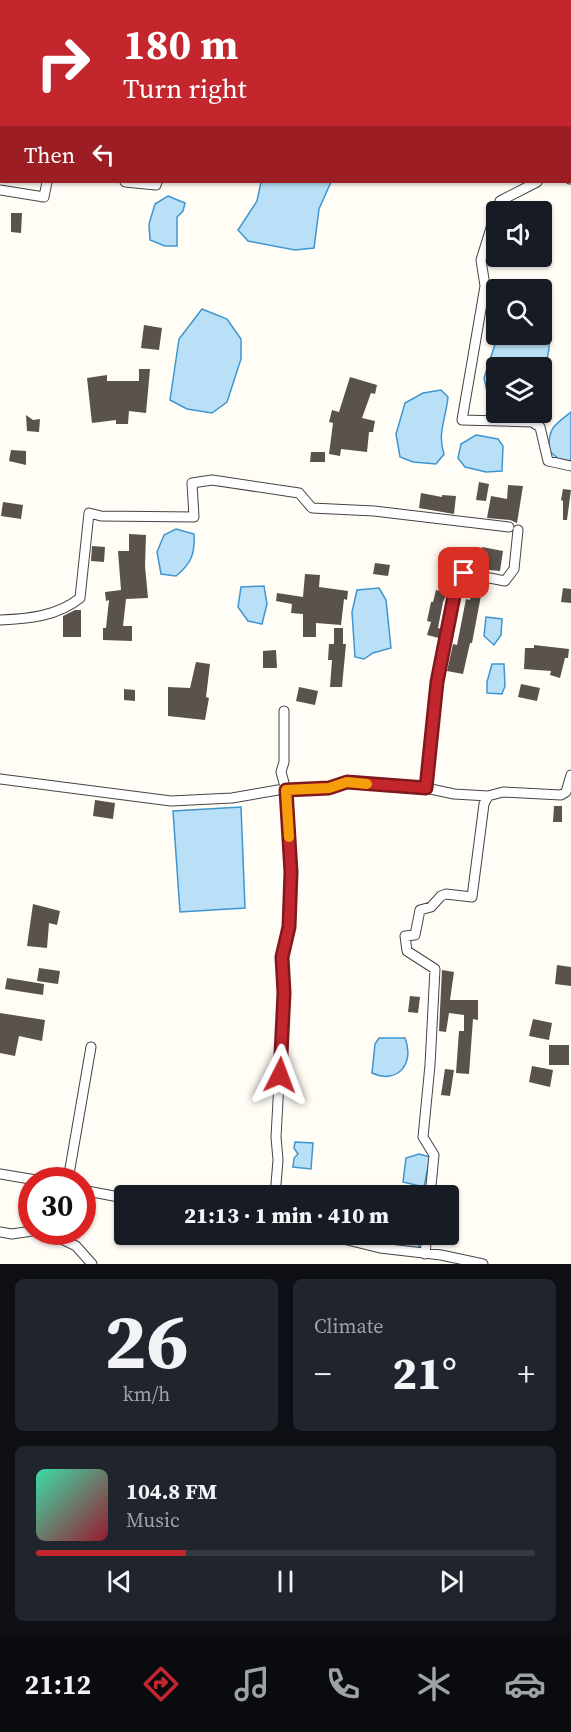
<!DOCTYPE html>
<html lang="en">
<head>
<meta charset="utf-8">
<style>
  body { margin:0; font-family:"Source Serif 4",serif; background:#20242c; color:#f1f3f6; height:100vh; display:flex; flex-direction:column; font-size:22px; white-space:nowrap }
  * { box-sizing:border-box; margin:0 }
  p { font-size:20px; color:#9ea1a6 }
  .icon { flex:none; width:33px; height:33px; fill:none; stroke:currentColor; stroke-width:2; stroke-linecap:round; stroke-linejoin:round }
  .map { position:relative; height:1264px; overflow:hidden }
  .panel { display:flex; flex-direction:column; gap:15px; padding:15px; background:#0d0f14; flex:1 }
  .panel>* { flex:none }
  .top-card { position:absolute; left:0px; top:0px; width:572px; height:183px; box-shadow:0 2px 4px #0004; background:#c4262e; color:#fff; overflow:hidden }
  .tools { position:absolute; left:486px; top:201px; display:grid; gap:12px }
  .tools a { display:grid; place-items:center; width:66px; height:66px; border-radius:6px; background:#171b24; box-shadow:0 2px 4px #0004; font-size:30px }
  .speed { position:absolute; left:18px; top:1167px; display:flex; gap:12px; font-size:30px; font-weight:700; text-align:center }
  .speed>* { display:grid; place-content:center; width:78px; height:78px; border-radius:50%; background:#171b24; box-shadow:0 2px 4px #0004; line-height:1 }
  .speed .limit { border:9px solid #d22; background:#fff; color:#111 }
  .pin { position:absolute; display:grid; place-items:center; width:51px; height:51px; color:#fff; margin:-26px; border-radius:12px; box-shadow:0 3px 9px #0006 }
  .me { position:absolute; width:66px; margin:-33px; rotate:3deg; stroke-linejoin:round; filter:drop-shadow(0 0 4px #0008) }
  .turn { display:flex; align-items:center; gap:21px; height:126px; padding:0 24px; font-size:27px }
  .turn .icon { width:78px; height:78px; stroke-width:2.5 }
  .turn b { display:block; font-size:42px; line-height:51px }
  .then { display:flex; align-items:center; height:57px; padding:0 24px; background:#0003; gap:12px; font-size:22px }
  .big { font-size:45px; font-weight:800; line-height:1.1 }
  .panel .card { flex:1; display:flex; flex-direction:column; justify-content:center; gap:9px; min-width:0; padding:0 21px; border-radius:9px; background:#20242c }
  .panel .dial { align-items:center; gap:0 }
  .dial b { font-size:78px; line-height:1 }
  .song { display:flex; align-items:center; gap:18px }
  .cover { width:72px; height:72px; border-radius:9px; background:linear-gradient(135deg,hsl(160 70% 55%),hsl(350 70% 35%)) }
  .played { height:6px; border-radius:3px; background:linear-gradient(90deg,#c4262e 30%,#363941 30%) }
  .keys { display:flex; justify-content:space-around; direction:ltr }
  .heat { display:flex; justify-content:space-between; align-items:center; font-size:33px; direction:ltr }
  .panel .tiles { flex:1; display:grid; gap:15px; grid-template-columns:1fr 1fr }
  .card:last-child { grid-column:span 2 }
  .trip { position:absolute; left:114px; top:1185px; width:345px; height:60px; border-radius:6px; background:#171b24; box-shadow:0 2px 4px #0004; font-weight:800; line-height:60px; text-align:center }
  .dock { display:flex; height:96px; justify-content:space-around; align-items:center; background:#090b0e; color:#9ea1a6 }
  .dock .icon { width:42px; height:42px }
  .dock .on { color:#c4262e }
  .dock b { font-size:27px; color:#f1f3f6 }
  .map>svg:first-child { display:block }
  .water { fill:#b9e0f7; stroke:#3f96cf; stroke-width:1.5 }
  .building { fill:#5a524d }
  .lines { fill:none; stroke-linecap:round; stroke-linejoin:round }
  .street-casing { stroke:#444; stroke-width:11 }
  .street { stroke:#fff; stroke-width:9 }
  .route-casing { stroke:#7f191e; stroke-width:15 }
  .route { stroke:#c4262e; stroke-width:10 }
  .slow { stroke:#f59e0b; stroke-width:10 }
</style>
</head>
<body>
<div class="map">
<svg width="571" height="1264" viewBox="0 0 571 1264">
  <rect width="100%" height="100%" fill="#fffdf5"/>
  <path class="water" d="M261 182H331L319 209 314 248 295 250 248 241 238 230 257 201Z
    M168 196 185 203 183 211 177 217V246H165L150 240 149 224 155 204Z
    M202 309 227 319 241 339V359L227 402 212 413 187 409 170 400 179 339Z
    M542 319C554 335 549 357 542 374V368H496V392H487L484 378 498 335 542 334Z
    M441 390 448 397C446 418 437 434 444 454L436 464 413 462 400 457 396 434 405 403 423 393Z
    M571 412V462L559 459 549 451C548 428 554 425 571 412Z
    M476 435 498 439 503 446 502 471 486 472 465 467 458 458 461 444Z
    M176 529 194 534C195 553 192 563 176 576L161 574 157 552 164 535Z
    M264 586 267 604 262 624 248 621 238 607 241 587Z
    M379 588 386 600 391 648 373 653 364 659 355 657 352 612 357 590Z
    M486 617 502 619 501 635 494 645 484 636Z
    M492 664H504L505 686 502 694 487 693V682Z
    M241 807 245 908 180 912 173 811Z
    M379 1038H405C415 1063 398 1085 372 1073L375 1044Z
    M295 1142 313 1143 311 1169 293 1167 294 1158 298 1154 294 1148Z
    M419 1154 430 1157 424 1187 403 1182 406 1158Z
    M389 1235H423L418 1249 388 1245Z"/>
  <path class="building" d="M11 213H22L21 233 11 232Z
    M144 325 162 328 159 350 141 348Z
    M139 369H150L146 413 129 411 128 424H116V420L92 423 87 378 107 375V381H139Z
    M350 377 377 385 375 394 371 393 362 418 375 421 373 432H369L367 452 341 449 340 456 329 454 333 423 329 422 332 410 339 412Z
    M26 415 33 420 40 419 39 432 27 431Z
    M11 450 26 451V465L9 461Z
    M311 452H325V462H310Z
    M479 482 489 484 486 501 476 500Z
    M508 485 523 486 517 523 510 520 487 518 491 496 507 499Z
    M563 489 571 490 567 520H563V501L561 500Z
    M421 493 442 497V495L456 496 454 514 419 508Z
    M3 502 23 505 21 519 1 516Z
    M129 534 146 535 145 566 148 598 126 599 123 626H132V641L103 640V628H106L109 600 106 601 105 592 121 590 118 551H129Z
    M92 546 105 547 104 562 91 561Z
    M482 547 503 551 500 571 479 569Z
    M375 563 390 565 388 576 373 574Z
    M305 574 320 575 319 587 348 591 347 600 344 599 341 625 316 623V637H303V614L291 613 292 604 276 601 277 593 303 597Z
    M473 582 486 584 485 591 482 590 472 643H470L463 674 447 671 453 644 457 645 466 599 470 600Z
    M563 588 571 589V603L561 602Z
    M436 590 447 593 443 602 438 628 441 629 439 638 427 635 431 622 427 621 431 602H433Z
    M75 610H81V637H63V616Z
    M334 628H343V644H346L342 687H330L332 660H328L329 644H334Z
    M534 645 569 649 568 658H565L560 678 550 675 551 671 524 669 525 648H534Z
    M276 650 277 668H263V651Z
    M196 662 210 664 206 697 209 698 205 720 168 716V687L190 688Z
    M521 684 540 688 537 701 518 697Z
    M299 687 318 691 315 705 296 701Z
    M124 689 135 690V701L124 700Z
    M95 800 115 803 113 819 93 816Z
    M554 806H562V822H553Z
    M33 904 60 911 57 925 49 923 47 948 27 946Z
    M557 965 571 967V986L555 984Z
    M39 968 60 971 58 984 37 981Z
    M442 970 454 972 450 1000H478V1020L473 1019 469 1074 456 1073 459 1031H464V1015L449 1013 446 1032 439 1031Z
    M7 978 44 984 43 995 5 989Z
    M410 996 420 997 418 1013 408 1012Z
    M0 1013 45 1020 42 1041 19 1036 15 1056 0 1053Z
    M533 1019 552 1023 549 1040 529 1036Z
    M549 1045H569V1065H549Z
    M532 1066 553 1070 550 1087 529 1082Z
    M445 1069 454 1070 450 1096 441 1095Z"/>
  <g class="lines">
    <defs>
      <path id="street" d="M186 2V0
        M570 179H571
        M125 182 156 185 157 182
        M0 190 44 197 47 182
        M496 212 481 260 485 286 462 420 532 422 540 427 548 461 571 466
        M497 212 500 201 537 182
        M0 620C28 619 58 616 80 598L89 513 101 516 194 517 192 483 212 480 299 493 312 508 374 511 509 527
        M0 779 171 801 232 798 278 790 329 788 347 782 426 788 454 794 488 796 503 792 561 795 566 792 571 775
        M426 788 437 682 456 586 464 573 505 581 514 569 518 530
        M0 1174 36 1180
        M68 1180 91 1047
        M82 1190 124 1198
        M275 1196 278 1160 276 1137 284 992 282 957 289 927 291 872 286 790 281 772 284 762V711
        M430 1196 434 1155 423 1137 430 1065 435 969 407 951 405 936 415 935 420 910 431 907 441 896 446 894 472 897 484 804 488 796
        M0 1232 12 1234 32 1231
        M47 1232 76 1246 92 1264
        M323 1234 380 1248 441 1255 483 1264
        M425 1254 427 1234"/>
    </defs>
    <use href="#street" class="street-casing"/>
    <use href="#street" class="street"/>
  </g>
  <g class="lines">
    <defs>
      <path id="route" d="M280 1075 284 993 282 957 289 927 291 872 286 790 329 788 347 782 426 788 437 682 456 586 464 573"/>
    </defs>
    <use href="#route" class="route-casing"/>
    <use href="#route" class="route"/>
    <path class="slow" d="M289 837 286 790 329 788 347 782 367 784"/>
  </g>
</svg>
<div class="tools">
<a><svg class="icon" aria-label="sound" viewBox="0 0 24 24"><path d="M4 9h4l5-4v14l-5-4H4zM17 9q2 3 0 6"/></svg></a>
<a><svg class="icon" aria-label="search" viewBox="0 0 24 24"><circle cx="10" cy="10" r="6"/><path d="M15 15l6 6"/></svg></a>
<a><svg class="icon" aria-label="layers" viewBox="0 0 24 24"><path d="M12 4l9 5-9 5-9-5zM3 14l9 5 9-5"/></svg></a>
</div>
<div class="speed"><div class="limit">30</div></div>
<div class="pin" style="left:464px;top:573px;background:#d93025"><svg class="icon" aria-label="arrive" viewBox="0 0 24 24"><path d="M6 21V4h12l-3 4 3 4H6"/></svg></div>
<svg class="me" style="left:280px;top:1075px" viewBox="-20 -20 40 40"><path d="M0-17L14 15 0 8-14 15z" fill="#c4262e" stroke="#fff" stroke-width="4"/></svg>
<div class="trip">21:13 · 1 min · 410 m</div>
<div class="top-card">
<div class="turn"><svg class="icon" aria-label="right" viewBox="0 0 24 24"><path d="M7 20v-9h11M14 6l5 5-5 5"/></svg><div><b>180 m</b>Turn right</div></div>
<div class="then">Then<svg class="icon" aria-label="left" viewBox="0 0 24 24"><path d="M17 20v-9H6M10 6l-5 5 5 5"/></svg></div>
</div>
</div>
<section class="panel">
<div class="tiles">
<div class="card dial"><b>26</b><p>km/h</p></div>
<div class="card"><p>Climate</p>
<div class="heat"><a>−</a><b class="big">21°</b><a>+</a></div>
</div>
<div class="card">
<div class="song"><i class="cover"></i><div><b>104.8 FM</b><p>Music</p></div></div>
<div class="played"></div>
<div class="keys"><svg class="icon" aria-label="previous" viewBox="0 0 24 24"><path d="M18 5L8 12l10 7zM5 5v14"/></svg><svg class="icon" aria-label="pause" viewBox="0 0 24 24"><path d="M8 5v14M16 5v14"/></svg><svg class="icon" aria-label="next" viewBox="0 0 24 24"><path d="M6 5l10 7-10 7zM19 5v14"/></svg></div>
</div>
</div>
</section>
<nav class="dock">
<b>21:12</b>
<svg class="icon on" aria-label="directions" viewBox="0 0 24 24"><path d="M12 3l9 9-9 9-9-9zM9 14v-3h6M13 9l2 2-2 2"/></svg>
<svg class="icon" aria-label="music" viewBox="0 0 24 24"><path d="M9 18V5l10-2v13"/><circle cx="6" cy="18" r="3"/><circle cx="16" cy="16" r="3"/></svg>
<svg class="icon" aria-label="phone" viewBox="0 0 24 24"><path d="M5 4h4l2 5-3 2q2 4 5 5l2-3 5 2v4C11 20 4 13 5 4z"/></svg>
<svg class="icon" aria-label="climate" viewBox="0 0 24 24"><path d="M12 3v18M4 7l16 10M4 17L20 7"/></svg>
<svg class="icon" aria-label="car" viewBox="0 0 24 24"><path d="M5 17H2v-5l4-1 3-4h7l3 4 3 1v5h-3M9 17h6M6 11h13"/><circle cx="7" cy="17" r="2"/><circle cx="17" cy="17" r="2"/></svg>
</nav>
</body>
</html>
